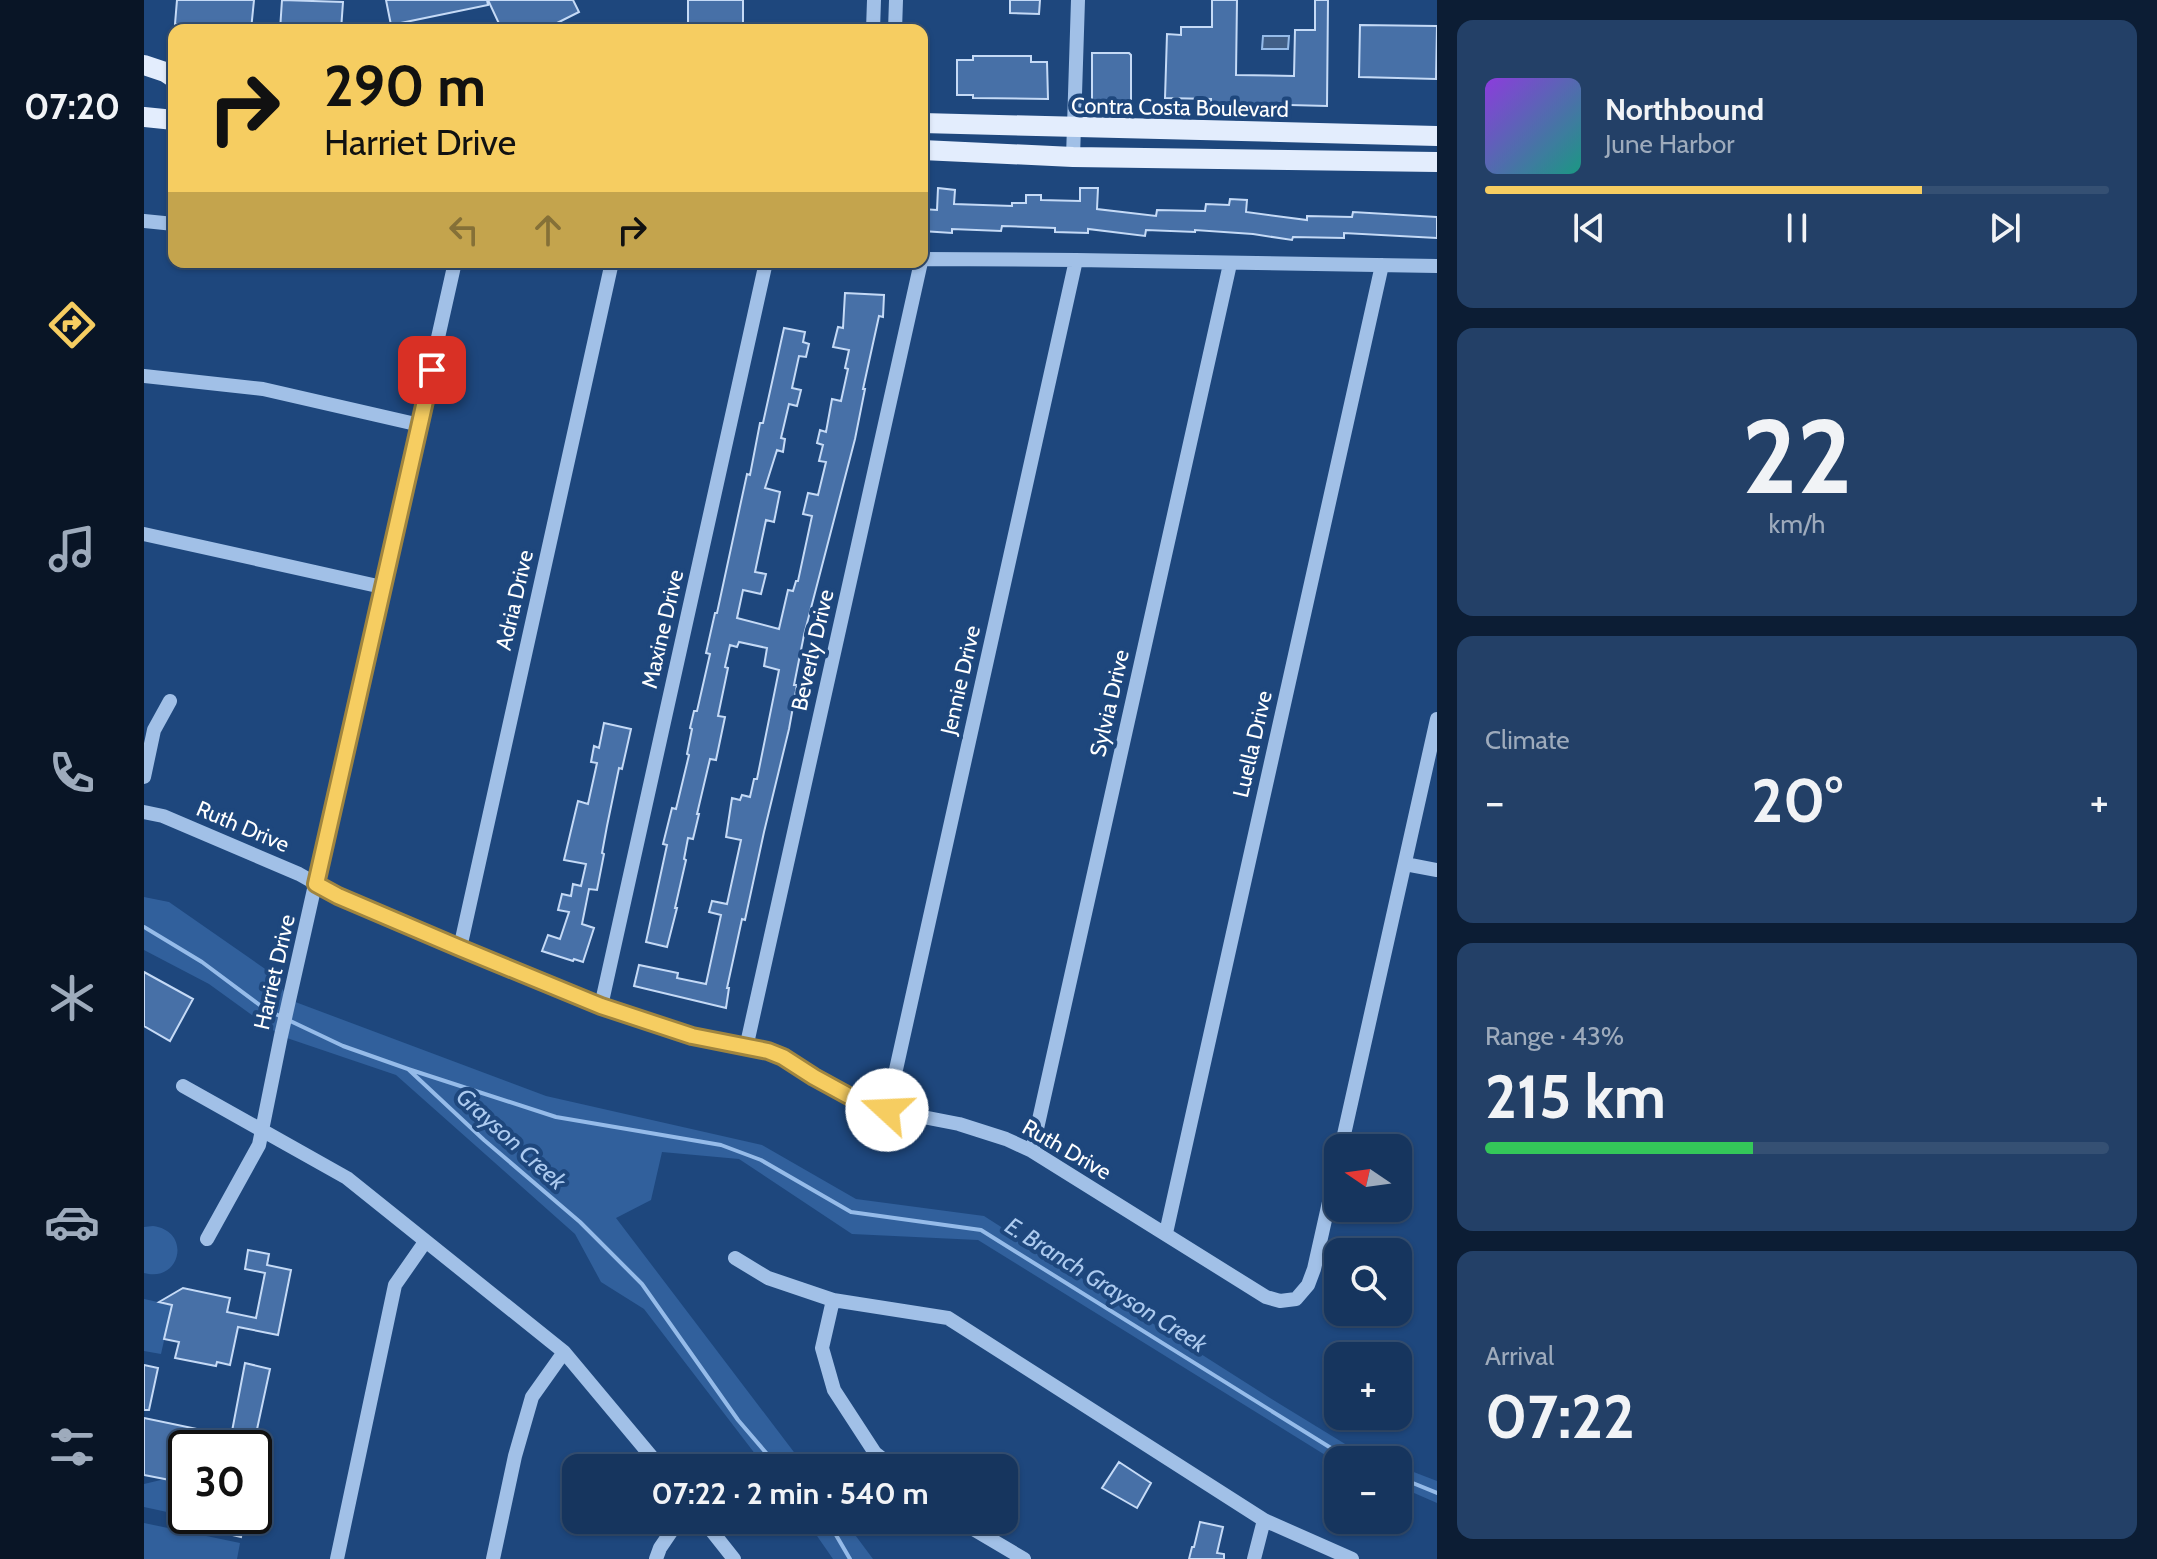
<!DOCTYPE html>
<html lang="en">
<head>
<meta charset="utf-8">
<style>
  body { margin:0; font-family:Cabin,sans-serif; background:#234067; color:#f1f3f6; height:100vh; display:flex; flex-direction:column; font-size:30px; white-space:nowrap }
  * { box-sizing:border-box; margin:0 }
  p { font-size:26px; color:#9eabbc }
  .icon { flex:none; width:44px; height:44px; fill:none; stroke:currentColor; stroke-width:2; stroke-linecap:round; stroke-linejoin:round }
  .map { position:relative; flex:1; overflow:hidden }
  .details { display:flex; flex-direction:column; gap:20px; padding:20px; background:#0c1d34; width:720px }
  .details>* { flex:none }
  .hud { position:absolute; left:24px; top:24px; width:760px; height:244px; border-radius:16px; box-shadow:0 2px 6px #0004,0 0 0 2px #355073; background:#f6cd61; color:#111; overflow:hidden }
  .needle { width:52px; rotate:283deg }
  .tools { position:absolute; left:1180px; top:1134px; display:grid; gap:16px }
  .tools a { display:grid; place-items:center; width:88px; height:88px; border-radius:16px; background:#16355e; box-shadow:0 2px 6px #0004,0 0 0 2px #355073; font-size:40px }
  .speed { position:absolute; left:24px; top:1430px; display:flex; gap:16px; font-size:40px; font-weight:700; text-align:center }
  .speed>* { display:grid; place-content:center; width:104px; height:104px; border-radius:50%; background:#16355e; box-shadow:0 2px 6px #0004,0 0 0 2px #355073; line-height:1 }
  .speed .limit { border:4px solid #111; border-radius:12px; background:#fff; color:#111 }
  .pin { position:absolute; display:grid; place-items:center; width:68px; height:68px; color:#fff; margin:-34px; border-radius:16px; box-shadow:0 4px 12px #0006 }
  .me { position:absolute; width:88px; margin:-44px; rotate:290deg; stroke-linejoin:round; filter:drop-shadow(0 0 6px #0008) }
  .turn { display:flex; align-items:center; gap:28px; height:168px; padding:0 24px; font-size:36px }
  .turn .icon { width:104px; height:104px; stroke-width:2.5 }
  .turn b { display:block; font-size:56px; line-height:68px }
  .lanes { display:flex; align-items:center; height:76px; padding:0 24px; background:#0003; justify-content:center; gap:40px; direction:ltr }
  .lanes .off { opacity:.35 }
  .big { font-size:60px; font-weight:700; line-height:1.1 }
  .details .tile { flex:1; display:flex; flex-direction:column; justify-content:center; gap:12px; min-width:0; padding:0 28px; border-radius:16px; background:#234067 }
  .details .dial { align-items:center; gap:0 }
  .dial b { font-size:104px; line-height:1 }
  .song { display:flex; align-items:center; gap:24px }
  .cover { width:96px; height:96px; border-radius:12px; background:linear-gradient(135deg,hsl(270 70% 55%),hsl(170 70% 35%)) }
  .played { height:8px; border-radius:4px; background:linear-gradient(90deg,#f6cd61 70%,#355073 70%) }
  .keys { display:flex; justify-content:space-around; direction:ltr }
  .heat { display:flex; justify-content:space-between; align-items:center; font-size:44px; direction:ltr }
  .charge { height:12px; border-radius:6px; background:linear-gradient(90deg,#34c759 43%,#355073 0) }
  .trip { position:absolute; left:418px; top:1454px; width:456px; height:80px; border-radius:16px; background:#16355e; box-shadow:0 2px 6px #0004,0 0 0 2px #355073; font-weight:700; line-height:80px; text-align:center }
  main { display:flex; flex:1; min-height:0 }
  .tabs { display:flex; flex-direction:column; width:144px; justify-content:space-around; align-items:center; background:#091526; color:#9eabbc }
  .tabs .icon { width:56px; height:56px }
  .tabs .on { color:#f6cd61 }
  .tabs b { font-size:36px; color:#f1f3f6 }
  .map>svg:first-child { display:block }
  .green { fill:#31609c }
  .water { fill:#426088; stroke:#95bbe9; stroke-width:2 }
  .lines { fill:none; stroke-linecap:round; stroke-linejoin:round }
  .stream { stroke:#95bbe9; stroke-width:4 }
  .building { fill:#4770a7; stroke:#c5daf6; stroke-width:2 }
  .minor { stroke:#a1c0e7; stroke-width:14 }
  .major { stroke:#e3edfd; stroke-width:20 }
  .route-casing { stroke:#a0853f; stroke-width:20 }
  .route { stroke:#f6cd61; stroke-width:14 }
  .labels { text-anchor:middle; stroke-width:8; stroke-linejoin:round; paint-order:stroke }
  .street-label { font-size:22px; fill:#fff; stroke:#1e477d }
  .water-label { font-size:24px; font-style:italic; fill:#accaef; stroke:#1e477d }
</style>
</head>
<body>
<main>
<nav class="tabs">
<b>07:20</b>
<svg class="icon on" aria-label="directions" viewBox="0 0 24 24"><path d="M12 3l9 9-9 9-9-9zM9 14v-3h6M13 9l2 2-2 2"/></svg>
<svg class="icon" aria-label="music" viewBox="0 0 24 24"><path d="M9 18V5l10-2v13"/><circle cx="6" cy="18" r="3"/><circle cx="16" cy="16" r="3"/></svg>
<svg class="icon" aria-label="phone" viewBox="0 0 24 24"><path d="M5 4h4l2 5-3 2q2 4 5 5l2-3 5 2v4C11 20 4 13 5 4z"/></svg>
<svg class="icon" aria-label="climate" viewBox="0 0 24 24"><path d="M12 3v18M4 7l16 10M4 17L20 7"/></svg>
<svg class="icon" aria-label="car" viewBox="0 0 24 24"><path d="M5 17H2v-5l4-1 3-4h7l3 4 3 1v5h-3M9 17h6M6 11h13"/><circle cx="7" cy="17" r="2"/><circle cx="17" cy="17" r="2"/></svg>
<svg class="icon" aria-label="filters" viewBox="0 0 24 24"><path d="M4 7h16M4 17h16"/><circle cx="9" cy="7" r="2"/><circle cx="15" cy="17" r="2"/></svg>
</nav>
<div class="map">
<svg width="1293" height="1559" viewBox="0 0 1293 1559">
  <rect width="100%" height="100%" fill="#1e477d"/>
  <path class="green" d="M0 897 25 902 127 973 146 1000 402 1096 618 1145 712 1199 840 1216 1126 1398 1206 1447 1238 1460 1194 1461 1186 1458 834 1240 708 1234 595 1159 518 1152 507 1200 472 1218 662 1468H622L500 1309 457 1282 431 1234 252 1075 137 1036 65 984 0 950Z
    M9 1226C48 1231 37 1283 0 1273V1227Z
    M0 1299 28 1305 17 1354 0 1351Z
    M1254 1466 1293 1481V1503L1254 1486Z
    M21 1479 30 1481 23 1512 0 1507V1484Z
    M662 1520H700L729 1559H689Z
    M0 1523 96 1543 93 1559H0Z"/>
  <path class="water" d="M1119 36H1145L1144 49H1118Z"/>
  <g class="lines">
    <path class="stream" d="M0 927 58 962 121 1009 199 1046 264 1069 340 1140 436 1222 498 1284 594 1420 635 1468
      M264 1069 412 1117 577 1145 617 1160 707 1212 837 1230 1195 1453 1212 1460
      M1254 1477 1293 1493
      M679 1520 692 1535 706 1559"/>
  </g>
  <path class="building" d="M33 0H110L107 30 31 24Z
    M138 0 199 2 197 30H136Z
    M242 0H343L344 5 247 25Z
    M344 0H429L435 12 407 26 409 30H358Z
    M544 0H599V30H544Z
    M866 0H896L895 14 866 13Z
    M1068 0H1093L1092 75 1150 76 1151 30H1171V0H1184L1183 106 1067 103V99L1021 98 1023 34 1037 35V27H1068Z
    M1216 25 1293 26 1292 79 1215 77Z
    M948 53H985L987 55V109H948Z
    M829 56H887V62H903L904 99 829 98V95H813V60H829Z
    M794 188 811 190 810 204 868 206V203H882V195H897V200L936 201V188H954L953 209 1012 216 1013 210 1061 211 1062 204 1085 205 1086 199 1103 200 1102 212 1163 220V216L1208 217 1209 212 1293 217V238L1200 233V238L1149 237 1148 240 1109 234 1051 230V232L1002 230 1001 236 944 229V233L911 232V228L858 226 857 231 808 229V233L778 231V209L793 210Z
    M701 293 740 295 739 317 735 316 719 389H721L711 439 660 635 650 685H653L645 729 620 832 601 920 598 919 583 988H585L582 1008 490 986 495 965 534 973 533 978 562 984 577 915 565 912 568 901 583 904 597 840 582 837 588 798 596 800 598 795 606 797 610 779H613L635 670 620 666 623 648 595 642 593 647 586 645 581 667 584 668 574 716 581 717 572 760 566 759 553 814H555L549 839 544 838 540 859 542 860 531 908H533L523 947 502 942 523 845 519 844 528 808 532 809 545 755 543 754 548 729 546 728 550 711H553L566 654 562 653 571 613H573L603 474 606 475 616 423H619L640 328 661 332 659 342 665 344 662 357 655 356 648 388 657 390 653 406 645 404 637 438 641 439 639 452 633 450 621 488 636 492 630 522 622 520 611 572 622 574 617 594 599 590 593 618 635 629 644 590 649 591 652 581H654L668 516 659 514 664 493 674 495 682 462 675 461 679 445 673 443 676 430 682 432 688 399 697 401 704 369 701 368 705 350 689 347 694 327 699 328Z
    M460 723 487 729 478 769 475 768 463 826 458 853 460 854 453 890 445 889 438 924 450 928 439 962 430 959 429 961 398 951 404 935 416 939 425 912 414 910 418 894 427 896 429 884 437 886 442 864 420 860 434 801 444 804 453 763 447 762 450 746 455 748Z
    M0 972 49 999 26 1041 0 1026Z
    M104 1250 125 1254 123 1265 147 1270 134 1335 94 1327 86 1365 73 1362 72 1366 31 1358 35 1342 20 1339 28 1305 15 1302 39 1288 86 1298 83 1312 112 1318 121 1273 101 1269Z
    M101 1363 126 1369 109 1448H92L85 1447Z
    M0 1365 14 1368 5 1410H0Z
    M0 1418 77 1434 74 1448H38L31 1481 0 1475Z
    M975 1462 1007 1483 993 1508 958 1488Z
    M70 1516H101L97 1537 67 1530Z
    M1056 1522 1079 1527 1073 1553 1080 1554V1559H1045L1048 1547H1050Z"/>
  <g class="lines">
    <path class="minor" d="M729 30 730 0
      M751 30 752 0
      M929 157 934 0
      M0 221 30 224
      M778 259 932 260 1293 266
      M0 376 119 389 276 425
      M0 534 238 587
      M0 777 10 730 26 701
      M0 812 19 816 155 874 194 896 457 1006 548 1036 624 1051 639 1057 670 1077 712 1100 743 1110 815 1124 862 1139 888 1151 1122 1297 1136 1301 1152 1299 1164 1285 1170 1269 1194 1162
      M1261 864 1293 870
      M316 948 468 262
      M457 1006 622 262
      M602 1048 777 262
      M39 1086 203 1178 420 1352 517 1468
      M743 1110 932 260
      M1197 1148 1293 719
      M888 1151 1086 264
      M1022 1233 1238 265
      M63 1239 115 1145 137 1036 311 262
      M591 1258 624 1278 689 1300 804 1318 1120 1520 1208 1559
      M689 1300 678 1348 690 1390 731 1453 750 1468
      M559 1520 590 1559
      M814 1520 880 1559
      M193 1559 251 1285 281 1242
      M349 1559 371 1456 388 1397 420 1352
      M512 1559 516 1548 535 1520
      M1110 1559 1120 1520"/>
    <path class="major" d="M0 65 21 72 30 78
      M0 117 30 120
      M778 123 1293 136
      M778 150 929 157 1293 162"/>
  </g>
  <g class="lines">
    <defs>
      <path id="route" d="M288 370 172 884 194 896 316 948 457 1006 548 1036 624 1051 639 1057 670 1077 712 1100 743 1110"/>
    </defs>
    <use href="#route" class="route-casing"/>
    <use href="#route" class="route"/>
  </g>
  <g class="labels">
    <g class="street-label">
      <text transform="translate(1036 107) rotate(1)" y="8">Contra Costa Boulevard</text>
      <text transform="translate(370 600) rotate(-77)" y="8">Adria Drive</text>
      <text transform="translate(518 629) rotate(-77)" y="8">Maxine Drive</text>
      <text transform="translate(668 650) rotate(-77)" y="8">Beverly Drive</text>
      <text transform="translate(816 680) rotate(-77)" y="8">Jennie Drive</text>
      <text transform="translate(965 703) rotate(-77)" y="8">Sylvia Drive</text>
      <text transform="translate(1108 744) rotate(-77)" y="8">Luella Drive</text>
      <text transform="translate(99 826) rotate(23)" y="8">Ruth Drive</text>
      <text transform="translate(130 972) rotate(-77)" y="8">Harriet Drive</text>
      <text transform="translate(923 1149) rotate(30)" y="8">Ruth Drive</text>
    </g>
    <g class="water-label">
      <text transform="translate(367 1139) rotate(42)" y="8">Grayson Creek</text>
      <text transform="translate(962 1285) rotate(32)" y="8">E. Branch Grayson Creek</text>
    </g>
  </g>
</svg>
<div class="tools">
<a><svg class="needle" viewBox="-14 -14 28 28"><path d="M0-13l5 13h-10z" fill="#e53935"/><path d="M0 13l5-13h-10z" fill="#9eabbc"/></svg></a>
<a><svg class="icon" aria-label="search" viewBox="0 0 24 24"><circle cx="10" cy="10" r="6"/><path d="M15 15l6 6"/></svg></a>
<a>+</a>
<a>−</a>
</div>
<div class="speed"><div class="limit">30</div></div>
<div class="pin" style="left:288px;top:370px;background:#d93025"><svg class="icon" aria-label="arrive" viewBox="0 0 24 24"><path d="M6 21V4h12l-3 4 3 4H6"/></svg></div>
<svg class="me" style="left:743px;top:1110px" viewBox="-20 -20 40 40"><circle r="19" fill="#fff"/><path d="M0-13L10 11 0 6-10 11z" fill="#f6cd61"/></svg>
<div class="trip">07:22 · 2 min · 540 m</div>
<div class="hud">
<div class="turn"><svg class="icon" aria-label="right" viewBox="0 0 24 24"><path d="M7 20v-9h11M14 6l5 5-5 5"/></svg><div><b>290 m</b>Harriet Drive</div></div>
<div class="lanes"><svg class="icon off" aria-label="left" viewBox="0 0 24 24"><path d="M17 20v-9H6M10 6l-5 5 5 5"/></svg><svg class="icon off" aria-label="ahead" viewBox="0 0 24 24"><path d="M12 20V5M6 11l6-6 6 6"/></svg><svg class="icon" aria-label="right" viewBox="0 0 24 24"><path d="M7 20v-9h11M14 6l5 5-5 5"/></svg></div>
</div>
</div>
<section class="details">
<div class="tile">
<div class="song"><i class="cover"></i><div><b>Northbound</b><p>June Harbor</p></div></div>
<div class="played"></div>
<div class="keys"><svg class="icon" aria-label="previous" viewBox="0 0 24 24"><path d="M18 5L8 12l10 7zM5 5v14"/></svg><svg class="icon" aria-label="pause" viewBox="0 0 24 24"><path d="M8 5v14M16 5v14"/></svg><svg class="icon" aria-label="next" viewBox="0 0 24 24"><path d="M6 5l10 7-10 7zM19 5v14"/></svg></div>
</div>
<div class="tile dial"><b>22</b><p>km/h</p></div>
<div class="tile"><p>Climate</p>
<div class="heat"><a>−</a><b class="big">20°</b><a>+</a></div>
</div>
<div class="tile"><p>Range · 43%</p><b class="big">215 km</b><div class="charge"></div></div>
<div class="tile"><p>Arrival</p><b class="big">07:22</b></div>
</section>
</main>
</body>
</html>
